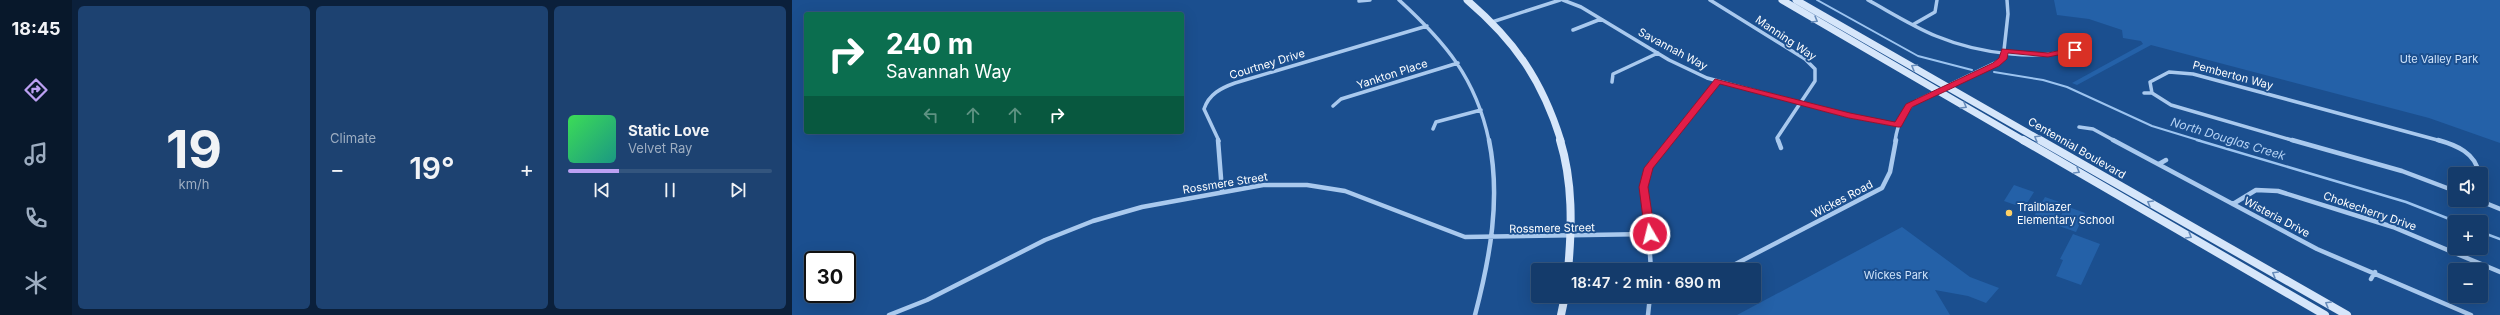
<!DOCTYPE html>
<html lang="en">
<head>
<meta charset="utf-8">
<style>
  body { margin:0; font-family:Inter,sans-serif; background:#1d4271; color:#f1f3f6; height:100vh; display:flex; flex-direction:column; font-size:15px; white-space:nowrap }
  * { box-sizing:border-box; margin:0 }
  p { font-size:13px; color:#9dadc1 }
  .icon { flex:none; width:22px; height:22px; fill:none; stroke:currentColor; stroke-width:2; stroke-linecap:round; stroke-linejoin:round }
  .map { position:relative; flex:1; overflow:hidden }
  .sheet { display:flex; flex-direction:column; gap:6px; padding:6px; background:#0b203b; width:720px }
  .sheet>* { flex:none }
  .top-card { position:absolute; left:12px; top:12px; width:380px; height:122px; border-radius:4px; box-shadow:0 4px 16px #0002,0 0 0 1px #33557e; background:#0b6e4f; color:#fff; overflow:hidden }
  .tools { position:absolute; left:1656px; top:167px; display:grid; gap:8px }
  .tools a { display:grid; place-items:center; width:40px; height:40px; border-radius:4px; background:#143b6b; box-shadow:0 4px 16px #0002,0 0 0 1px #33557e; font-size:20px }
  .speed { position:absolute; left:12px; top:251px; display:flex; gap:8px; font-size:20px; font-weight:700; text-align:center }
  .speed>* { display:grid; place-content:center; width:52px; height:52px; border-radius:50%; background:#143b6b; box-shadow:0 4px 16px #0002,0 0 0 1px #33557e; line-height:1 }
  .speed .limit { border:2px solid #111; border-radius:6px; background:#fff; color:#111 }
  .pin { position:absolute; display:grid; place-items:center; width:34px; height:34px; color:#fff; margin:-17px; border-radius:8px; box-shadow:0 2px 6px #0006 }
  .me { position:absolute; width:44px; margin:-22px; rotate:352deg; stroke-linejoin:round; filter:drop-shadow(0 0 3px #0008) }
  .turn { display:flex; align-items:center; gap:14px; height:84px; padding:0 16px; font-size:18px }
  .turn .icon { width:52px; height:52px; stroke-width:2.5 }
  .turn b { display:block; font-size:28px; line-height:34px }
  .lanes { display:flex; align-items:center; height:38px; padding:0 16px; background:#0003; justify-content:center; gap:20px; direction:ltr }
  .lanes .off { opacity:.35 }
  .big { font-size:30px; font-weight:600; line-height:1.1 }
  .sheet .card { flex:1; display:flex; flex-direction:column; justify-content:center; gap:6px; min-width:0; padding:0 14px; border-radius:6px; background:#1d4271 }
  .sheet .dial { align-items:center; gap:0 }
  .dial b { font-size:52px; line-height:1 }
  .song { display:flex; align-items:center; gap:12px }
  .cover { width:48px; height:48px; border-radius:6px; background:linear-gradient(135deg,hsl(130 70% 55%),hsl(170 70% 35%)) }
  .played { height:4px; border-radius:2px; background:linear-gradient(90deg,#bca0f2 25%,#33557e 25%) }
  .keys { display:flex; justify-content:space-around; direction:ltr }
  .heat { display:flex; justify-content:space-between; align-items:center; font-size:22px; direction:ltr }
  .sheet .tiles { flex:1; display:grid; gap:6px; grid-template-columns:repeat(3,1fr) }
  .trip { position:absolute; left:739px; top:263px; width:230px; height:40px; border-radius:4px; background:#143b6b; box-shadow:0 4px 16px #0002,0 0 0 1px #33557e; font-weight:600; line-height:40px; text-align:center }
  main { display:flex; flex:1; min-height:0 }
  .dock { display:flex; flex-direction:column; width:72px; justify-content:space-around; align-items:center; background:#08182b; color:#9dadc1 }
  .dock .icon { width:28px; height:28px }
  .dock .current { color:#bca0f2 }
  .dock b { font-size:18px; color:#f1f3f6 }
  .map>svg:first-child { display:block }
  .green { fill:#2461a8 }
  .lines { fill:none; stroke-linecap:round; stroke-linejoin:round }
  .stream-far1 { stroke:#9cc4f0; stroke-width:2 }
  .stream { stroke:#9cc4f0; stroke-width:2.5 }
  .street-far1 { stroke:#a9c9ee; stroke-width:3.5 }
  .street { stroke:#a9c9ee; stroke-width:4.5 }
  .secondary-far1 { stroke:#d6e6fa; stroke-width:7 }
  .secondary { stroke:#d6e6fa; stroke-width:8 }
  .oneway { stroke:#668bba }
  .route { fill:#e11d48; stroke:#92132f }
  .poi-dot { fill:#ffd166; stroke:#1b4f8f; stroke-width:1.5 }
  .labels { text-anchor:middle; stroke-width:4; stroke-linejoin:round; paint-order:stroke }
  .street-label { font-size:11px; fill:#fff; stroke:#1b4f8f }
  .park-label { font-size:11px; fill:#cfe3fa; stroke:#1b4f8f }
  .poi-label { font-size:11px; fill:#fff; stroke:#1b4f8f; text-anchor:start }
  .water-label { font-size:12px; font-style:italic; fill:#b5d3f5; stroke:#1b4f8f }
</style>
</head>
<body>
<main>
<nav class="dock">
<b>18:45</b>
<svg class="icon current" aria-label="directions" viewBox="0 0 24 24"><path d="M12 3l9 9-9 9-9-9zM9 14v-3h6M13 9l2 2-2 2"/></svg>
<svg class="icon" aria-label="music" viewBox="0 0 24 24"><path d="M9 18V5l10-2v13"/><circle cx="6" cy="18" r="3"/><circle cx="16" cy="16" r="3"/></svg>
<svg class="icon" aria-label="phone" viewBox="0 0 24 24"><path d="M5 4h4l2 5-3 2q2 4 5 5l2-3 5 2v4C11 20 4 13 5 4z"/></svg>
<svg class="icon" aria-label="climate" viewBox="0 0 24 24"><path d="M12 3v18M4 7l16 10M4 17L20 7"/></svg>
</nav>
<section class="sheet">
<div class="tiles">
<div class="card dial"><b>19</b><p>km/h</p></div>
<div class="card"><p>Climate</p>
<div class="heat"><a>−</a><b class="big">19°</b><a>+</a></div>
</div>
<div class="card">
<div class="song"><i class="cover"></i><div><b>Static Love</b><p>Velvet Ray</p></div></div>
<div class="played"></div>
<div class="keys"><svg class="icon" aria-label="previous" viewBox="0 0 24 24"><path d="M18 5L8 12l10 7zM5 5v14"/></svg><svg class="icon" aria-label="pause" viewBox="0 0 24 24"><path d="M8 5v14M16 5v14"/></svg><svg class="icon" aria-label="next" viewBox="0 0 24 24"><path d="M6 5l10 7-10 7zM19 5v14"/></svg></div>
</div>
</div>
</section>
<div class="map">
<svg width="1708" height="315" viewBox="0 0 1708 315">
  <rect width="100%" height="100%" fill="#1b4f8f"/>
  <path class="green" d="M1262 0H1708V143L1637 118 1359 45 1285 85 1280 83 1351 44 1349 41 1331 38 1330 30 1297 19 1265 15Z
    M1222 185 1242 192 1232 208 1212 201Z
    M1253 197 1273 204 1262 224 1242 216Z
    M1274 206 1293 213 1284 232 1264 225Z
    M1110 227 1178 277 1207 288 1194 303 1176 296 1143 290 1158 315H945Z
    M1281 234 1308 244 1289 285 1264 276 1271 260 1268 259Z"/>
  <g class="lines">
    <path class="stream-far1" d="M1025 0 1126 56 1180 70
      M1202 72 1251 80 1275 87 1360 126 1409 141"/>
    <path class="stream" d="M1405 140 1614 202 1665 222
      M1689 232 1708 239"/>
    <path class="street-far1" d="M607 0C653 42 684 78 697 141
      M771 0 789 7 877 60 915 78 1057 116 1106 125
      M918 0 1013 59 1023 69V81L985 138 986 141
      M1076 0C1098 12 1120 26 1144 36 1185 53 1255 65 1295 43V37
      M567 1 578 0
      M700 22 768 0
      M1122 24 1143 12 1145 0
      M781 30 809 19
      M820 82 821 74 866 53
      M1352 93H1360
      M541 106 549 99 666 63
      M1287 127 1301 129 1323 141
      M641 129 644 122 689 110
      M427 141 412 109C417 94 429 88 443 83L635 26
      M877 141 926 81
      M1103 141C1106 122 1111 111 1126 100L1211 59 1216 14 1215 0
      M1503 141 1379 105 1360 93 1358 82 1377 72 1401 74 1649 141"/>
    <path class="street" d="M426 140 430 191
      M986 140 989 148
      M1321 140 1525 249 1679 315
      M1500 140 1610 171 1663 191
      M1646 140C1664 145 1684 153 1687 174
      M1367 164 1374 160
      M1686 200 1708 209
      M1441 204 1464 190 1486 191 1601 227 1708 272
      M859 270 853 180 859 163 878 140
      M932 270 1090 188 1098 172 1104 140
      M1579 279 1583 272
      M97 315 135 300 253 240 301 221 350 207 471 185H515L553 191 673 237 858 234
      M683 315C698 258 709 199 697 140
      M856 315 858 296"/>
    <path class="secondary-far1" d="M675 0C723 41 750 80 769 141
      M990 0 1232 141
      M1004 0 1250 141"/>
    <path class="secondary" d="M768 140C781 182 780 227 776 270
      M1231 140 1533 315
      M1248 140 1555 315
      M769 315 773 296"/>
  </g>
  <defs><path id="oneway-chevron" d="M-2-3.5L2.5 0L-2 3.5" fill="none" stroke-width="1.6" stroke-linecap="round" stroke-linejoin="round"/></defs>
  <g class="oneway">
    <use href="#oneway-chevron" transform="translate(1023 20) rotate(30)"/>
    <use href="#oneway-chevron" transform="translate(1122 67) rotate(-150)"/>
    <use href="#oneway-chevron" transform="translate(1172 106) rotate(30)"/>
    <use href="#oneway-chevron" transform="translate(1245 138) rotate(-150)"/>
    <use href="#oneway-chevron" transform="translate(1285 171) rotate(30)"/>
    <use href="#oneway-chevron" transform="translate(1358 203) rotate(-150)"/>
    <use href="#oneway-chevron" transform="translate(1397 236) rotate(30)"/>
    <use href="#oneway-chevron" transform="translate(1483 274) rotate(-150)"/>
    <use href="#oneway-chevron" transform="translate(1536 304) rotate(-150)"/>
  </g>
  <path class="route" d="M1283 47 1287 50 1286 51 1256 57 1216 53 1215 59 1207 66 1120 107 1109 127H1106L1057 118 928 84 861 168 856 187 863 234 858 237 853 234 847 187 852 168 923 79 1058 113 1103 122 1114 104 1201 63 1207 58 1210 49 1256 53Z"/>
  <circle class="poi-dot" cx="1217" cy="213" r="4"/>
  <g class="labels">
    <g class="street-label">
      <text transform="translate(994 38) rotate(34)" y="4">Manning Way</text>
      <text transform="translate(881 49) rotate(28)" y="4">Savannah Way</text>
      <text transform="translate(475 64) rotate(-17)" y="4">Courtney Drive</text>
      <text transform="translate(600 74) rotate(-18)" y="4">Yankton Place</text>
      <text transform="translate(1441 75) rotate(15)" y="4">Pemberton Way</text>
      <text transform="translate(1285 148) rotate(30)" y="4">Centennial Boulevard</text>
      <text transform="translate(433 183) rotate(-9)" y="4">Rossmere Street</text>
      <text transform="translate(1050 199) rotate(-28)" y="4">Wickes Road</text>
      <text transform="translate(1578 211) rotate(19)" y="4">Chokecherry Drive</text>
      <text transform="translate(1485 217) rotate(28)" y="4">Wisteria Drive</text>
      <text transform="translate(760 228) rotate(-1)" y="4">Rossmere Street</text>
    </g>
    <g class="park-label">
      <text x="1647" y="63">Ute Valley Park</text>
      <text x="1104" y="279">Wickes Park</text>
    </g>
    <g class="poi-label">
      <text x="1225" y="211">Trailblazer<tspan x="1225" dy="13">Elementary School</tspan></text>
    </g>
    <g class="water-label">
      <text transform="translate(1436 139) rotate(17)" y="4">North Douglas Creek</text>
    </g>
  </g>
</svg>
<div class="tools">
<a><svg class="icon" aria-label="sound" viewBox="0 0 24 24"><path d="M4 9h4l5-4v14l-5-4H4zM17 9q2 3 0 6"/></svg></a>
<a>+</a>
<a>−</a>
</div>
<div class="speed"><div class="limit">30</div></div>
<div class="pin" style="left:1283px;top:50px;background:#d93025"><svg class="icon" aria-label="arrive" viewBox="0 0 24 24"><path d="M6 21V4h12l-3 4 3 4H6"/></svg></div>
<svg class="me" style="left:858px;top:234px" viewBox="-20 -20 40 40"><circle r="17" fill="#e11d48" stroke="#fff" stroke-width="3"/><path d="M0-11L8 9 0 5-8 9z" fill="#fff"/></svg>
<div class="trip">18:47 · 2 min · 690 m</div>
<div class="top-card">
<div class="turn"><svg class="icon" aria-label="right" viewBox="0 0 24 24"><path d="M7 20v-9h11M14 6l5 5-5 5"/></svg><div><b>240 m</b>Savannah Way</div></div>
<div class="lanes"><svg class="icon off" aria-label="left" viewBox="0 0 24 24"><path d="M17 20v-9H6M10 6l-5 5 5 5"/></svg><svg class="icon off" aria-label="ahead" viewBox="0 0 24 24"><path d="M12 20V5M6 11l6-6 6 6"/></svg><svg class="icon off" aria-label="ahead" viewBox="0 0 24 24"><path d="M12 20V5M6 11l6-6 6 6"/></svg><svg class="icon" aria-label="right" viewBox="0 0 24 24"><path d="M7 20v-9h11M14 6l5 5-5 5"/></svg></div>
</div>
</div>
</main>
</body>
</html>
